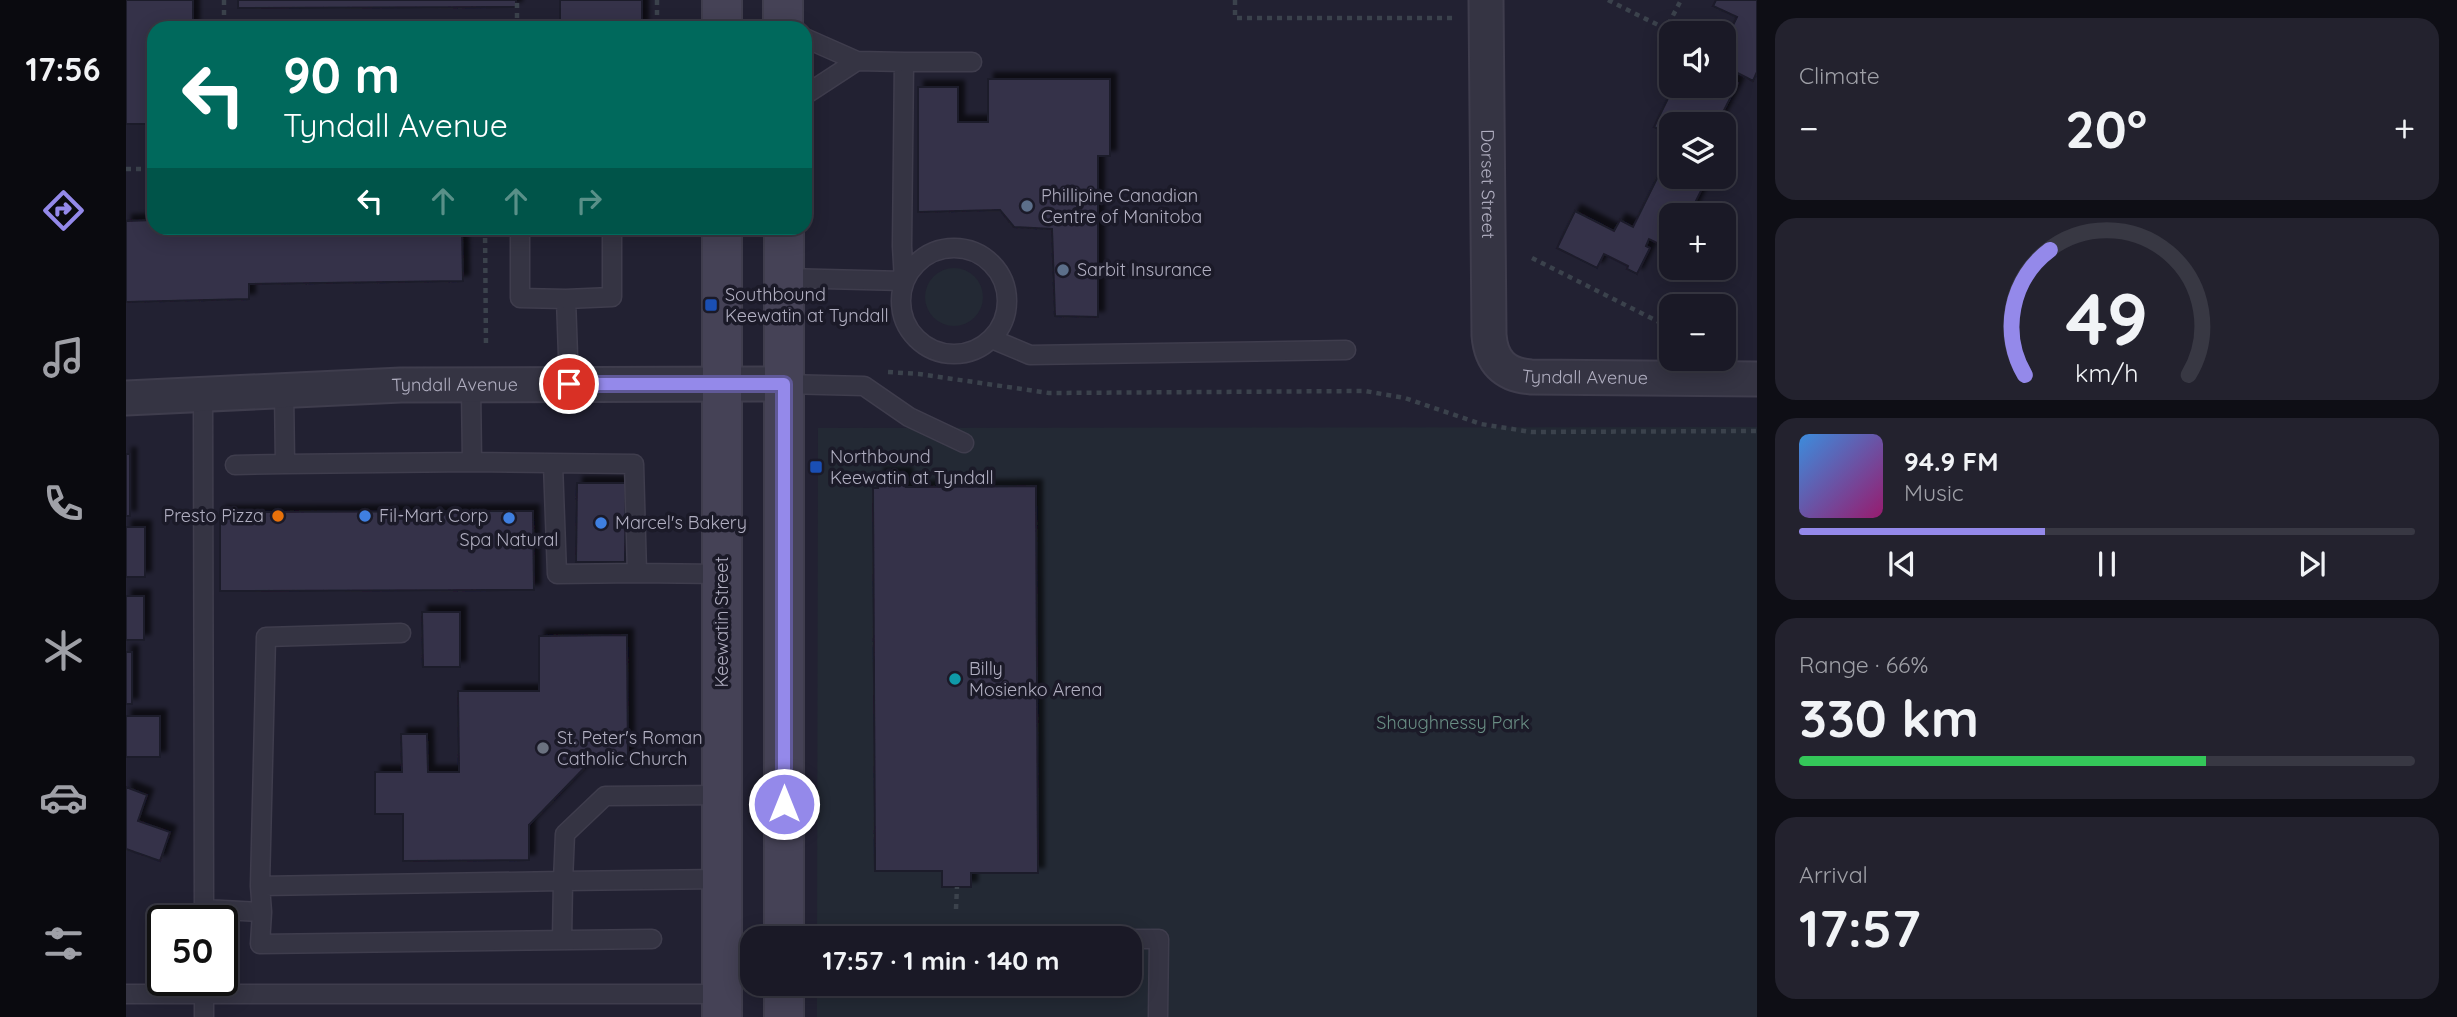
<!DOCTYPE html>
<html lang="en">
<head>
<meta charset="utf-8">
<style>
  body { margin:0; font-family:Quicksand,sans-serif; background:#23222e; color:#f1f3f6; height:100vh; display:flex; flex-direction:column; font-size:26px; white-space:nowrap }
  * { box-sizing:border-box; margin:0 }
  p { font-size:23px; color:#9fa0a7 }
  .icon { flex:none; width:38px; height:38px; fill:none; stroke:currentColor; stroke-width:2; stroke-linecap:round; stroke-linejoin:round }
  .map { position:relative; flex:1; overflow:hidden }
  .drawer { display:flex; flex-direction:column; gap:18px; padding:18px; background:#0e0e15; width:700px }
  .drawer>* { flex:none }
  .hud { position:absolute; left:21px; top:21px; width:665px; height:214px; border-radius:21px; box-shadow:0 4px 18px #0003,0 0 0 2px #383843; background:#00695c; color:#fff; overflow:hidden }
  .fabs { position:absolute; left:1533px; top:21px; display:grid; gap:14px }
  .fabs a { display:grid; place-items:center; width:77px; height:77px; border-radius:14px; background:#1a1926; box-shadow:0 4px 18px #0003,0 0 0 2px #383843; font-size:35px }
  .speed { position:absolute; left:21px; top:905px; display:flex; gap:14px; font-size:35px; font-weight:700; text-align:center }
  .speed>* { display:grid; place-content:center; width:91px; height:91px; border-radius:50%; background:#1a1926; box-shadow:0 4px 18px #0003,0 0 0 2px #383843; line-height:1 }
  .speed .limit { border:4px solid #111; border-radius:10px; background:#fff; color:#111 }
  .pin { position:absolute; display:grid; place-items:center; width:60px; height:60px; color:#fff; margin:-30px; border:4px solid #fff; border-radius:50%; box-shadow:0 2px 7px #0007 }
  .me { position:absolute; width:77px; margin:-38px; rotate:0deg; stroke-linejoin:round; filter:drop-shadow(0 0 5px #0008) }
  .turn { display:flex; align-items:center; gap:24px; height:147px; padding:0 21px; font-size:32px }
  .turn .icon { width:91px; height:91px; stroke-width:2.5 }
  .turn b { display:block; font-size:49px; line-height:60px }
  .lanes { display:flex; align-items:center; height:66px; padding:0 21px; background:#0003; justify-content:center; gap:35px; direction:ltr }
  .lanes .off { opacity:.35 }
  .big { font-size:52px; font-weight:800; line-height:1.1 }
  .drawer .widget { flex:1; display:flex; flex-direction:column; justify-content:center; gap:10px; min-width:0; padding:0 24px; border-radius:21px; background:#23222e }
  .drawer .dial { align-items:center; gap:0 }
  .dial svg { height:182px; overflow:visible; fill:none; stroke:#383843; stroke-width:7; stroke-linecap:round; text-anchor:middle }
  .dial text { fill:#f1f3f6; stroke:none }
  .song { display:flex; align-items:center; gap:21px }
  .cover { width:84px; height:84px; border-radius:10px; background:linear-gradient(135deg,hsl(210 70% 55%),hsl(320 70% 35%)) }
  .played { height:7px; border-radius:4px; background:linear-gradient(90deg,#9489ea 40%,#383843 40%) }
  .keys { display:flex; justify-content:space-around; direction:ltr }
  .heat { display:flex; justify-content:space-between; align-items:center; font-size:38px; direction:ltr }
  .charge { height:10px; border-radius:5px; background:linear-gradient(90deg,#34c759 66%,#383843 0) }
  .trip { position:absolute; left:614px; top:926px; width:402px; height:70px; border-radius:21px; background:#1a1926; box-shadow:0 4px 18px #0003,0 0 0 2px #383843; font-weight:800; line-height:70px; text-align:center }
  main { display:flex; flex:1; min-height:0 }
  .dock { display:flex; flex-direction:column; width:126px; justify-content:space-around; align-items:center; background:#0a0a0f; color:#9fa0a7 }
  .dock .icon { width:49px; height:49px }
  .dock .on { color:#9489ea }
  .dock b { font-size:32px; color:#f1f3f6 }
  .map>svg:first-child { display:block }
  .green { fill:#232934 }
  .building { fill:#353349; stroke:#1d1b2a; stroke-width:2; filter:url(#shadow) }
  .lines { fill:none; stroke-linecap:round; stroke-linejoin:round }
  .lane-casing { stroke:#3f3d4d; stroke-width:21 }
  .street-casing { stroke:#3f3d4d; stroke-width:37 }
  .secondary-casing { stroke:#3f3d4d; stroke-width:42 }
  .path { stroke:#3b424c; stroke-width:4.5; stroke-dasharray:5 5; stroke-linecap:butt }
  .lane { stroke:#353443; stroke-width:18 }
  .street { stroke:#353443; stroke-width:33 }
  .secondary { stroke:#454256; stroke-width:38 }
  .route-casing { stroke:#605998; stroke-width:18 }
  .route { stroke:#9489ea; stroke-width:12 }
  .service-dot { fill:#5c6f8a; stroke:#1b1a28; stroke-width:2.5 }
  .transit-dot { fill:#1a4fb4; stroke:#1b1a28; stroke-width:2.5 }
  .food-dot { fill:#e8710a; stroke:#1b1a28; stroke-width:2.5 }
  .shop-dot { fill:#3f7fe0; stroke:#1b1a28; stroke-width:2.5 }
  .culture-dot { fill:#0f9aa8; stroke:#1b1a28; stroke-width:2.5 }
  .worship-dot { fill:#6b7280; stroke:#1b1a28; stroke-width:2.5 }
  .labels { text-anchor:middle; stroke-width:7; stroke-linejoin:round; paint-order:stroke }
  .street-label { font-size:18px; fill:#b0aec0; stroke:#1b1a28 }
  .poi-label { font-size:18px; fill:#b0aec0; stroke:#1b1a28; text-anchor:start }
  .park-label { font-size:18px; fill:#698e84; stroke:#1b1a28 }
</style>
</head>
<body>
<main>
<nav class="dock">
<b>17:56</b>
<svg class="icon on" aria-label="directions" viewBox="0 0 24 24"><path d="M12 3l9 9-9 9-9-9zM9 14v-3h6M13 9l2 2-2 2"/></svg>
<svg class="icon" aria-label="music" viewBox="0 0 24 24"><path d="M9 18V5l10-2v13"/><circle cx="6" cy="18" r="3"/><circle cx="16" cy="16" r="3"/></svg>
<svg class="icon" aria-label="phone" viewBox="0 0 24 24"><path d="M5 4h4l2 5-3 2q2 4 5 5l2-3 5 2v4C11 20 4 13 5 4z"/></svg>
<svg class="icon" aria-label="climate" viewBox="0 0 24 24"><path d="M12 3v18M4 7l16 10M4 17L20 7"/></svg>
<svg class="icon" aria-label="car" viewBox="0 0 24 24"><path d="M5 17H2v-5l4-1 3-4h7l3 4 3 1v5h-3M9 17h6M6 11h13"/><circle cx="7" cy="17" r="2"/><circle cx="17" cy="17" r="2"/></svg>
<svg class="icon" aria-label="filters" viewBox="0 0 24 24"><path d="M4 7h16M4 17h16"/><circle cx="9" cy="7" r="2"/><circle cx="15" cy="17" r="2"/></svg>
</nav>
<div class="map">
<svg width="1631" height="1017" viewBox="0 0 1631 1017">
  <defs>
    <filter id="shadow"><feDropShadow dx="6" dy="-6" stdDeviation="2" flood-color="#0009"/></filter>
  </defs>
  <rect width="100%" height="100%" fill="#222132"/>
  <path class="green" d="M799 297a29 29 0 1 1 58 0a29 29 0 1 1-58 0Z
    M1631 427V1017H691V984H1004V938H691L692 428Z"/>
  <path class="building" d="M0 0H67V28H28V124H0Z
    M112 0H390V7L112 8Z
    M434 0H516V28H434Z
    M1590 0H1631V72L1627 81 1598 66V43L1611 17 1587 6Z
    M1598 76 1612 83 1591 124H1545V135L1528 127 1548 86H1598Z
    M862 79H984V156H972V317L929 316 926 229 888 227 874 210 792 212V87H832V122H862Z
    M1545 150V177H1582L1563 215H1545V250L1523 239 1520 246 1524 248 1511 274 1501 269 1502 266 1478 254 1471 268 1431 248 1449 211 1488 231 1494 220 1507 227Z
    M28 220V228H336L337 281 123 284V299L0 302V221Z
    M0 454H4V516H0Z
    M752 474H780V487L910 486 912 873H845V887H816V871H749L747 488H752Z
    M451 483H500L499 562H450Z
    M407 511 408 590 94 591V512Z
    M0 527H19V577H0Z
    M0 596H18V640H0Z
    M296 612H334V667H297Z
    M501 635 502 762H464L403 825V860L277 861V814H249V772H276L275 734H301L302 772H333L332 691H413V636Z
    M0 652H6V704H0Z
    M0 716H34V757H0Z
    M0 787 21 795 12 821 44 832 34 861 0 849Z"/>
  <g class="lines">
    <defs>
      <path id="lane" d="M778 62H846
        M679 95 731 61
        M394 228V298L440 299 443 384
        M775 301a53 53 0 1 1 106 0a53 53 0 1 1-106 0Z
        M658 278 778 281 776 246 778 62 731 61 679 38
        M440 299 486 297V228
        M866 339 904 355 1220 350
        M658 384 738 386 783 417 838 443
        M158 390 159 464 346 462 345 386
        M77 394 78 920
        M346 462 508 464 511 573 596 574
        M427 464 431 574 511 573
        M109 465 159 464
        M275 633 140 637 134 886 437 881 436 940
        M596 795 479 796 439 834 437 881 596 879
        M134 886 136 912 134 944 526 939
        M78 909 136 912
        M1004 939H1033L1032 1017
        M78 980V1017
        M0 994H596"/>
      <g id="street">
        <path id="s1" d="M1360 0 1363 335C1365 361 1378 375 1405 377L1631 379"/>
        <path id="s2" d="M0 398 275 385 658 384"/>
      </g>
      <path id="secondary" d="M596 0V28
        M657 0V28
        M658 228V938
        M596 1017V228
        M658 1017V984"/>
    </defs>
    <use href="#lane" class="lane-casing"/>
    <use href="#street" class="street-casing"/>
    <use href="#secondary" class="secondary-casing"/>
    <path class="path" d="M98 0V28
      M531 0V28
      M1109 0V18H1331
      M1482 0 1540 29 1555 0
      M391 28V0
      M0 169H28
      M359 228 360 348
      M1406 258 1545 328
      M762 372 793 374 923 393 1239 391 1279 398 1355 424 1405 432 1631 431
      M830 909 831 887"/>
    <use href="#lane" class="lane"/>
    <use href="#street" class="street"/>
    <use href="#secondary" class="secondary"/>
  </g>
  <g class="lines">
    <defs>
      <path id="route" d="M443 384H658V804"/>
    </defs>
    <use href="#route" class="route-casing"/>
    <use href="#route" class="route"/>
  </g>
  <g class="service-dot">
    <circle cx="901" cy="206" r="7"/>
    <circle cx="937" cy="270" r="7"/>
  </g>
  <g class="transit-dot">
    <rect x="578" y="298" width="14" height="14" rx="3.5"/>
    <rect x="683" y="460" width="14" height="14" rx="3.5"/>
  </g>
  <circle class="food-dot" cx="152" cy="516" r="7"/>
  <g class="shop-dot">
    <circle cx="239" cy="516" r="7"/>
    <circle cx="383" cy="518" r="7"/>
    <circle cx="475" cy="523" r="7"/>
  </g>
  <circle class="culture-dot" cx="829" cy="679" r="7"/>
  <circle class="worship-dot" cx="417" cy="748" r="7"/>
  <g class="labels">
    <g class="street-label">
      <text dy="6" stroke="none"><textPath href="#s1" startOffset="184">Dorset Street</textPath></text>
      <text dy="6" stroke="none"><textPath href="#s1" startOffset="455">Tyndall Avenue</textPath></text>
      <text dy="6" stroke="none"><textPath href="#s2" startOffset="329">Tyndall Avenue</textPath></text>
      <text transform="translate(596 622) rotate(-90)" y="6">Keewatin Street</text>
    </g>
    <g class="poi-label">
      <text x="915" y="202">Phillipine Canadian<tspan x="915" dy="21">Centre of Manitoba</tspan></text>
      <text x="951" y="276">Sarbit Insurance</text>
      <text x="599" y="301">Southbound<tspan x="599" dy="21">Keewatin at Tyndall</tspan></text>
      <text x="704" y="463">Northbound<tspan x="704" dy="21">Keewatin at Tyndall</tspan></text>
      <text x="138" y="522" text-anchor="end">Presto Pizza</text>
      <text x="253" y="522">Fil-Mart Corp</text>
      <text x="489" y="529">Marcel's Bakery</text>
      <text x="383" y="546" text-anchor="middle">Spa Natural</text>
      <text x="843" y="675">Billy<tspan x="843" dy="21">Mosienko Arena</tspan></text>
      <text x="431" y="744">St. Peter's Roman<tspan x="431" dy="21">Catholic Church</tspan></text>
    </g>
    <g class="park-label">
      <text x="1327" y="729">Shaughnessy Park</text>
    </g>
  </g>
</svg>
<div class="fabs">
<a><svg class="icon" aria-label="sound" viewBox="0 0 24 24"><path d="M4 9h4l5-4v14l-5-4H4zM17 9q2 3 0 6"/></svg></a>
<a><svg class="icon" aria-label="layers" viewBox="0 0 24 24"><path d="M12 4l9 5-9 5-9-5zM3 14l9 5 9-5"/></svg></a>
<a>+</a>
<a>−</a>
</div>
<div class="speed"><div class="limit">50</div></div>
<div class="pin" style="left:443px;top:384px;background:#d93025"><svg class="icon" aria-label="arrive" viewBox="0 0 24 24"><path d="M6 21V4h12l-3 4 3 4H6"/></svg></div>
<svg class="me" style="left:658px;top:804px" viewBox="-20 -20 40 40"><circle r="17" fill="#9489ea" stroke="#fff" stroke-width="3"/><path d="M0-11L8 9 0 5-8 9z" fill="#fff"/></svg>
<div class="trip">17:57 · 1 min · 140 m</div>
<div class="hud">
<div class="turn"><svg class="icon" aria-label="left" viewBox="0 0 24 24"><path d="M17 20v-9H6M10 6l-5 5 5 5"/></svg><div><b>90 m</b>Tyndall Avenue</div></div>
<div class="lanes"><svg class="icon" aria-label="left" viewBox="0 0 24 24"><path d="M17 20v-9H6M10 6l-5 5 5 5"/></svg><svg class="icon off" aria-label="ahead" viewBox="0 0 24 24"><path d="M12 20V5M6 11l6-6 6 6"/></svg><svg class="icon off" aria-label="ahead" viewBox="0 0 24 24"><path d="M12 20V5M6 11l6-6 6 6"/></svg><svg class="icon off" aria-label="right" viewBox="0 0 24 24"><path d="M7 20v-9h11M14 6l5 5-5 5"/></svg></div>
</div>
</div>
<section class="drawer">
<div class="widget"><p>Climate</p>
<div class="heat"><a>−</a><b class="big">20°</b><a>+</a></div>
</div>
<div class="widget dial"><svg viewBox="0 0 100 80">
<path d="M14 69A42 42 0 1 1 86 69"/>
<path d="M14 69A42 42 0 0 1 25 14" stroke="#9489ea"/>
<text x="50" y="56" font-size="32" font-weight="700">49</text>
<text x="50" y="72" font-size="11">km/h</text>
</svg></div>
<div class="widget">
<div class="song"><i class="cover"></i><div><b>94.9 FM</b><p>Music</p></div></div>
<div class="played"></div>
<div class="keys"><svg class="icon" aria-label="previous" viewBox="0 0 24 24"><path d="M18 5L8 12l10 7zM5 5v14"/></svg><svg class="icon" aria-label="pause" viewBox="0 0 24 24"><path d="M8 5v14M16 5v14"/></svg><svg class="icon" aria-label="next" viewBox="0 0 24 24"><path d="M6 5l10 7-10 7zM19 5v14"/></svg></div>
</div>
<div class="widget"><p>Range · 66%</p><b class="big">330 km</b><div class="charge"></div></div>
<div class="widget"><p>Arrival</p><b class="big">17:57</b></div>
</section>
</main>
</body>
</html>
